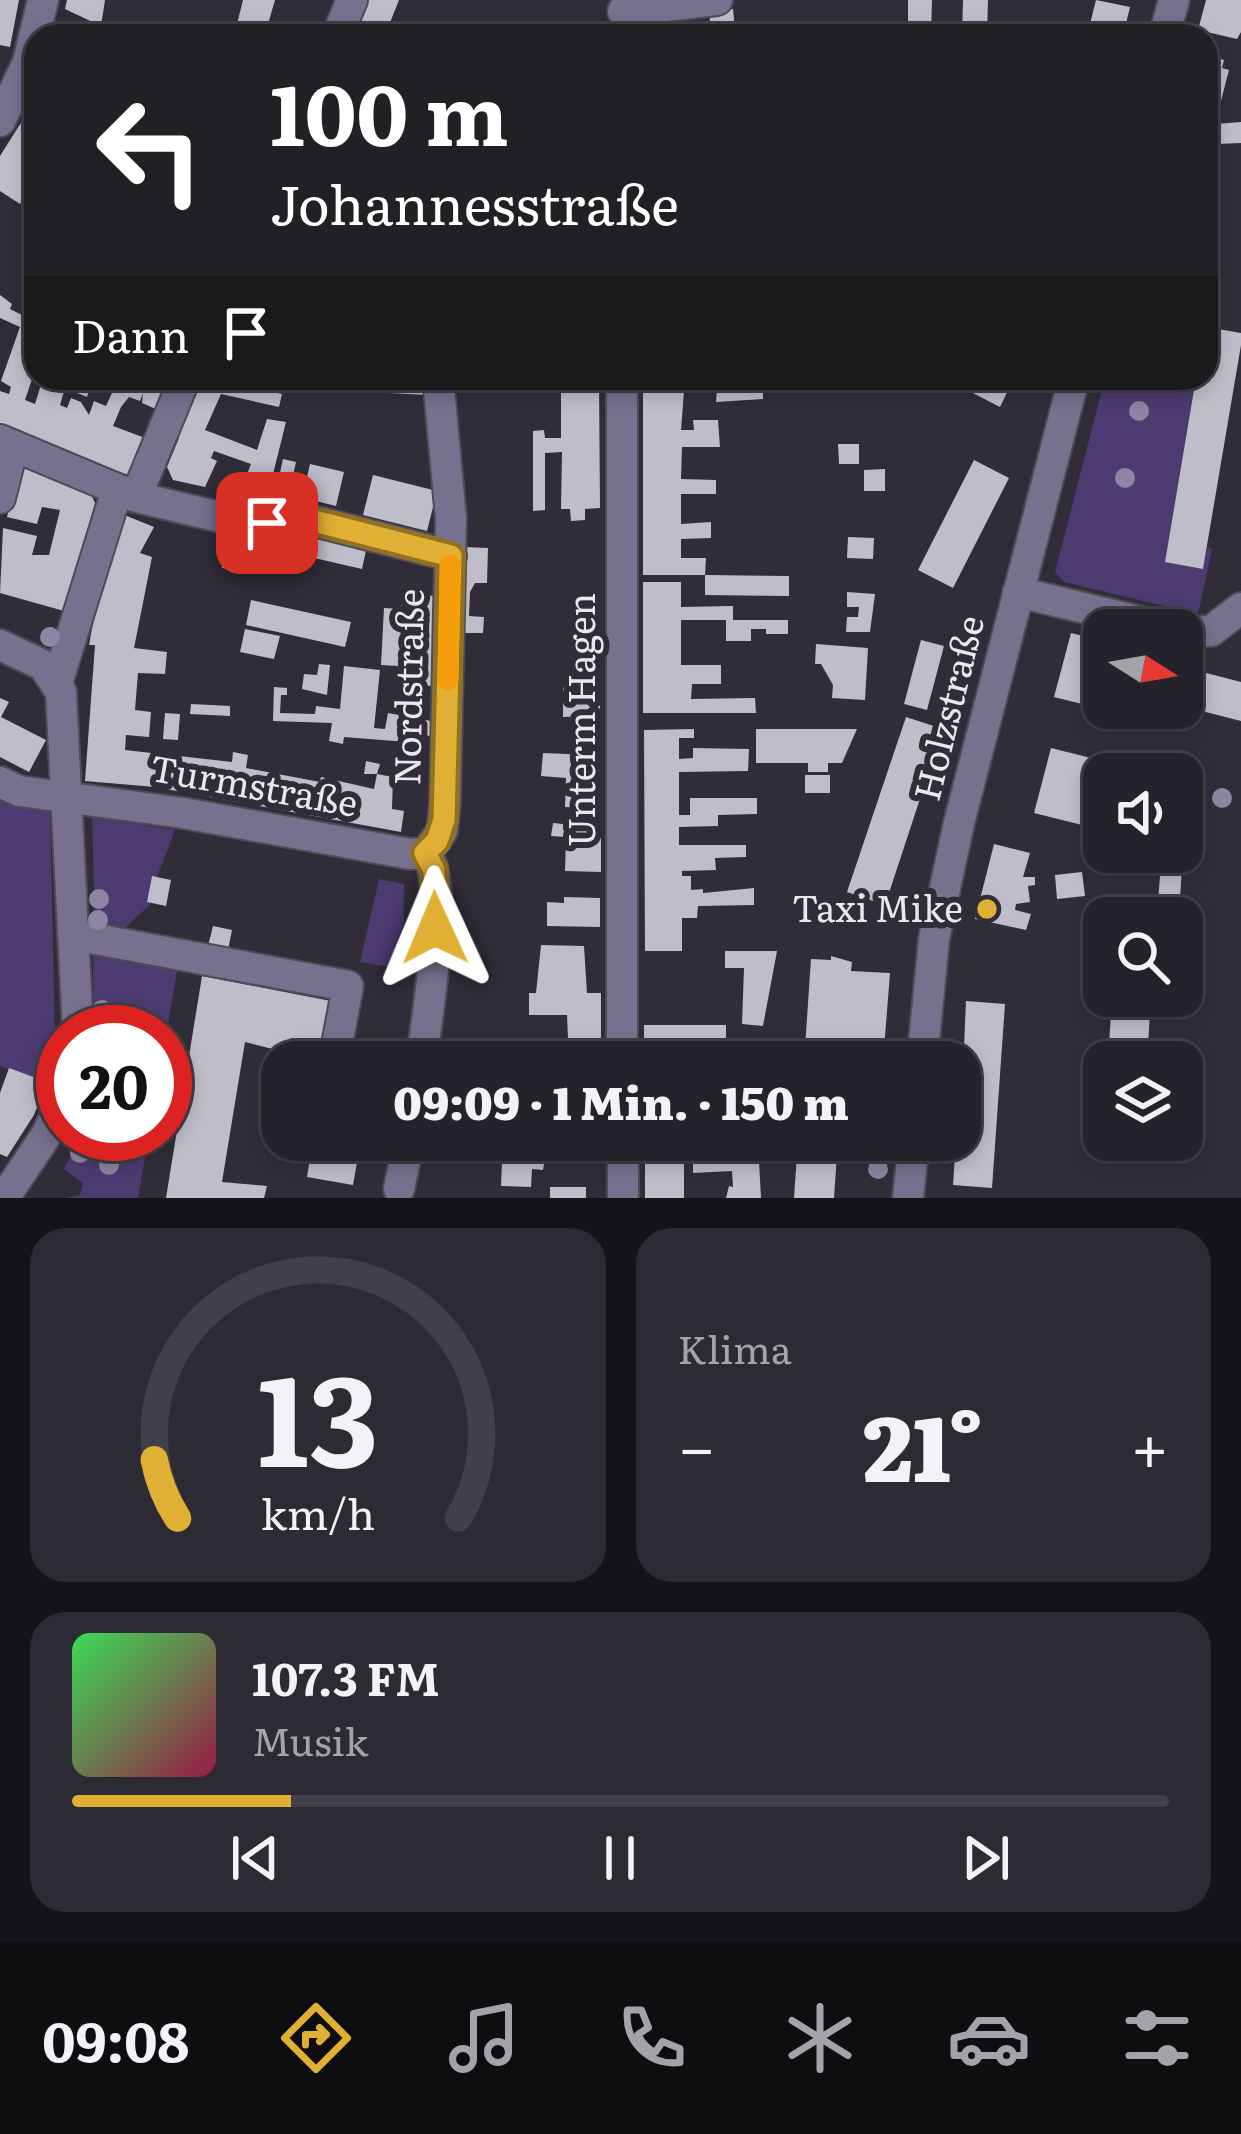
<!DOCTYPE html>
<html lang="de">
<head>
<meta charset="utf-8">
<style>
  body { margin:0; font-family:Literata,serif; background:#2c2a33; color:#f1f3f6; height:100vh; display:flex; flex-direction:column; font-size:45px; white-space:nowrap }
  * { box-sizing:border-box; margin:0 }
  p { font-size:39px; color:#a3a4a9 }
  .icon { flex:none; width:66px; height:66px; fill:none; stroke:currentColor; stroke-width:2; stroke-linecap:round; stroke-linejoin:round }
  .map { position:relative; height:1198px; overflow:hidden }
  .drawer { display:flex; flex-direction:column; gap:30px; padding:30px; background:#141318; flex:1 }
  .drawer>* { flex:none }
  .guide { position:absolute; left:24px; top:24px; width:1194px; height:366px; border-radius:36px; box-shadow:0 6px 18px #0003,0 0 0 3px #413f47; background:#202124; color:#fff; overflow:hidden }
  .needle { width:78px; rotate:101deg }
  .tools { position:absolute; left:1083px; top:609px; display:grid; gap:24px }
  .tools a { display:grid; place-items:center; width:120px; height:120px; border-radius:24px; background:#24222b; box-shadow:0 6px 18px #0003,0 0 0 3px #413f47; font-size:60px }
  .speed { position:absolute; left:36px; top:1005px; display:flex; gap:24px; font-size:60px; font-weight:700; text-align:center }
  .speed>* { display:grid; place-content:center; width:156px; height:156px; border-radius:50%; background:#24222b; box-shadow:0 6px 18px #0003,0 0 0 3px #413f47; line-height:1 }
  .speed .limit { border:18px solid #d22; background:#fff; color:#111 }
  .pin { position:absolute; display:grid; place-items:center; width:102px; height:102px; color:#fff; margin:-51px; border-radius:24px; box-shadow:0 6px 18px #0006 }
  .me { position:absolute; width:132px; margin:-66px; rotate:359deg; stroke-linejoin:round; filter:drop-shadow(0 0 9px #0008) }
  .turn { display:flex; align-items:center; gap:42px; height:252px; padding:0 48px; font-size:54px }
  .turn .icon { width:156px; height:156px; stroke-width:2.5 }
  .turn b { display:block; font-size:84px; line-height:102px }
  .then { display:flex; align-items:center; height:114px; padding:0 48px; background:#0003; gap:24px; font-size:45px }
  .big { font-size:90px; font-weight:800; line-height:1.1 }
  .drawer .card { flex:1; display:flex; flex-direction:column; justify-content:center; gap:18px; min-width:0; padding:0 42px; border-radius:36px; background:#2c2a33 }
  .drawer .dial { align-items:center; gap:0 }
  .dial svg { height:312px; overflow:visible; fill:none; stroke:#413f47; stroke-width:7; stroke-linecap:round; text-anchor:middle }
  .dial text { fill:#f1f3f6; stroke:none }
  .song { display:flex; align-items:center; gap:36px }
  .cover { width:144px; height:144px; border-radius:18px; background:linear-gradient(135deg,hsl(130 70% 55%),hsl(340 70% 35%)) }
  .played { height:12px; border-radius:6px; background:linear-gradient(90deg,#e0b034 20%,#413f47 20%) }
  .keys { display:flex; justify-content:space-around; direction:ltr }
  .heat { display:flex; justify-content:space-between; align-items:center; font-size:66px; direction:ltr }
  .drawer .tiles { flex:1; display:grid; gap:30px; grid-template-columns:1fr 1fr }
  .card:last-child { grid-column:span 2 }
  .trip { position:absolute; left:261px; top:1041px; width:720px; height:120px; border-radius:36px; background:#24222b; box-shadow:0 6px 18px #0003,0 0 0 3px #413f47; font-weight:800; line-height:120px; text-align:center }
  .dock { display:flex; height:192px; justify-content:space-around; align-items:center; background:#0e0e11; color:#a3a4a9 }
  .dock .icon { width:84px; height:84px }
  .dock .active { color:#e0b034 }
  .dock b { font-size:54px; color:#f1f3f6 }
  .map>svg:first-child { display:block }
  .green { fill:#4c3b71 }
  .building { fill:#c0bdcb }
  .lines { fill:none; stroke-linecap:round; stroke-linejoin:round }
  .minor-casing { stroke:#4e4b56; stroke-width:34 }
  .minor { stroke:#77708f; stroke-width:30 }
  .tree { fill:#8d86a2 }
  .route-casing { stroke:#927222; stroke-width:30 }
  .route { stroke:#e0b034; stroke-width:21 }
  .slow { stroke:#f59e0b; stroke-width:21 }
  .poi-dot { fill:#e0b034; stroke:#302d39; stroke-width:4.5 }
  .labels { text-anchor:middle; stroke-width:12; stroke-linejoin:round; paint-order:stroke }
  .street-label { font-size:36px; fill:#e9e7ef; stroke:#302d39 }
  .poi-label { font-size:36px; fill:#e9e7ef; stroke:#302d39; text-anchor:end }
</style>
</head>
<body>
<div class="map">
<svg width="1241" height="1198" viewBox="0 0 1241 1198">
  <rect width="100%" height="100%" fill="#302d39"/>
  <path class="green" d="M1105 378H1196L1165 561 1203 569 1207 548 1212 549 1198 614 1064 582 1055 572Z
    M0 800 50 812 55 1040 47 1082 0 1066Z
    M92 813 115 816 118 821 175 830 157 877H152L147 902 152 903 120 932 95 929Z
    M379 879 404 884 403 969 360 962Z
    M93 950 121 955 126 961 177 971 165 1042V1032H94Z
    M79 1134H149L138 1198H67L80 1195 83 1183 64 1169 75 1146 95 1147 96 1139Z"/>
  <path class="building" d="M0 0H19L10 47 0 45Z
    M67 0H105L101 26 65 9Z
    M243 0H275L266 31 237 24Z
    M361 0H399L385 35 351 26Z
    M908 0H932L931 36H908Z
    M963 0H988L987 36H962Z
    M1096 0 1130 7 1123 36H1087Z
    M1206 0H1241V32L1237 39 1198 30Z
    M733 9 735 30 711 32 709 12Z
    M675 16V36H641V20Z
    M569 23 598 24V36H568Z
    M1210 56 1224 60 1222 68 1229 70 1215 124 1241 122V143L1217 144 1215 124 1208 155 1206 64Z
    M36 99V178L20 204 0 191V156Z
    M0 295 12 304 10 309 36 322V367L25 400 35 404 43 378H93L87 397 65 388 60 405 67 408 71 398 81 402 89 415 94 401 106 406 117 382 130 387 134 378H173L158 410 142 403 143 393 140 401 129 397 121 407 113 426 145 438 128 475 0 426V391L9 394 11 387 1 381 20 327 0 318Z
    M1206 327 1241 333V345L1203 569 1165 562 1196 378H1206Z
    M198 378H237L234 384 282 394 279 407 221 394 205 430 257 450 267 419 286 422 266 502 229 493 234 474 246 477 251 464 214 451 211 458 217 461 205 487 173 480 167 467 179 438 173 435Z
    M372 378H427V395L370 392Z
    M561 378H599L600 508 585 509V520L571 521 570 509H561L562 452 545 453V510L533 511V431L544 430 545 438H561Z
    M643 378H685L681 430H694L693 420H718L720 447H682L681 479 716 480V494H681V524L711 522V538L681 539V558H706L705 575 789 576V596L705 595V575H643Z
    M970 378H1014L1000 407 965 389Z
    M717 388 763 389V399L716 402Z
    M838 444H859V464H839Z
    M283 459 296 462 290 489 277 486Z
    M974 460 1009 478 953 588 918 570Z
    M310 464 344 472 336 506 303 498 304 493 293 491 296 475 307 477Z
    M29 466 90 492 95 503 64 611 0 593 3 528 37 536 32 555H49L60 510 42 507 37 524 7 517 18 472Z
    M885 469V491H864V470Z
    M373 475 437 491 427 531 363 515Z
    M122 514 154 527 140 553 152 557 134 648 167 652 165 674 138 673 135 710 151 712 149 737 126 735 125 750 232 762 233 752 248 755 246 768 320 782 321 777 374 789 377 774H364L366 761 380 764 377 774 393 777 392 809 404 811 401 832 155 787 85 781 95 645H89L108 542Z
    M280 526 367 546 362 569 275 549Z
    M848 537 874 538 873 559 847 558Z
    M463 547 488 548 487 583H475L470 592 469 616 484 617 483 633H460Z
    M224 550 270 556 268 574 222 568Z
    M643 582H681V607L733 606V620H788V634H766V629H751V641H726V620H681V665H721V684H692L691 699 755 698 756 713H643Z
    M847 592 875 594 870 632H846L847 617H858L859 607H847Z
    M402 594 437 596 433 686 398 684V666L381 665 384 608 401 609Z
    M251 600 351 622 345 647 246 625Z
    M245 629 280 636 274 659 240 652Z
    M1071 633 1104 641 1102 709 1054 697Z
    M921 640 944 646 927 710 904 704Z
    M816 644 868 648 865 700 832 698 833 685 821 664H815Z
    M319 664 330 665 327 695 302 689 304 674 317 675Z
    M344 666 380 670 374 728 385 729 388 713 431 721 430 736 409 732 407 742 344 737 343 744 329 741 332 723 273 721 274 687 287 688V695H281L280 713 315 714 316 706 340 709Z
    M1183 667 1241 682V721L1182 706Z
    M563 681H600V716L563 717Z
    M0 698 9 702 1 717 46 740 29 772 0 757Z
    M191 704 230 706V716L190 714Z
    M165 713 180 714 178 740 163 739Z
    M906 717 943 729 885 905 847 892Z
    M694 729V738H679V759L693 758V748L749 749 748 771 679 772V815H690V798H757V814L718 815V826L679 827V845H746V857L715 858 716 870 682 871V876H691V890L703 889V893L754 888V905L698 906 697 918H682V951H645L644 730Z
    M756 729H857L842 763H828V772H808V763H756Z
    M1051 748 1099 760 1082 825 1034 813Z
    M543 753 592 755 591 808 565 807 566 778 541 776Z
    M805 775H830V793H805Z
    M553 823 601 828V872L565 871 566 837 551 836Z
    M994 844 1030 853 1023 877H1035V885L1028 886 1030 902 1016 904 1015 910 1031 914 1026 930 975 919Z
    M1162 852H1183L1179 913H1157Z
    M1082 872 1085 896 1057 899 1055 875Z
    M152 876 171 880 166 906 147 902Z
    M564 897 600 898V927L547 926V902L564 903Z
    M213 926 232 930 228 950 208 946Z
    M541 945 584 946 587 993H601V1038H568L567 1015H529V993H536Z
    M725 951H777L763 1026 742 1024 744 968H725Z
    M831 956 852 962 851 971 890 973 883 1062H804L811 959 831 960Z
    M202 976 331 1001 324 1043 291 1038 288 1053 245 1042 222 1182 267 1186 264 1198H166Z
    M1112 996H1151L1147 1062H1108Z
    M966 1001 1005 1004 992 1188 953 1185 956 1140H960Z
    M644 1025H726V1038L684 1039V1062H644Z
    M349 1045 382 1050 381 1062H347Z
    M9 1068 47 1082 34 1115 7 1157 0 1154V1093Z
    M313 1140H361L353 1185 307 1177Z
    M564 1140H602V1151H564Z
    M645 1140H684V1147L758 1142 761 1198H726L729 1186 733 1187 732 1171 693 1173V1162L684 1163V1198H645Z
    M798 1140H838L834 1198H794Z
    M1104 1140H1142L1141 1155 1103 1153Z
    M511 1151 546 1153 543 1170 532 1169 531 1187 501 1186 502 1162 511 1163Z
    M550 1187H586V1198H550Z"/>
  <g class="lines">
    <defs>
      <path id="minor" d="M623 11 717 0
        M337 36 352 0
        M1164 36 1174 0
        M0 121 28 62 43 0
        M622 378V1062
        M0 440 136 497 257 526 283 513 451 556
        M136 497 185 378
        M0 498 13 446
        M1018 592 1175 630
        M1182 632 1211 631 1241 608
        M0 645 43 665 61 692 78 1032
        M57 683 117 490
        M0 782 19 791 183 813 410 854 426 853
        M426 853 442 831 445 803 451 518 438 378
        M74 935 348 986 337 1045 326 1062
        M421 1062C427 1022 449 882 426 853
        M922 1062 934 939 959 823 1074 378
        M281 1122 282 1120
        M623 1140V1198
        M399 1189 409 1140
        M4 1198 47 1134 63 1100
        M908 1198 914 1140"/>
    </defs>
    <use href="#minor" class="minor-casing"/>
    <use href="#minor" class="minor"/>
  </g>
  <g class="tree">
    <circle cx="1139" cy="411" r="10"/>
    <circle cx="1125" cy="478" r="10"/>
    <circle cx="50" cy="637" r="10"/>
    <circle cx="962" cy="656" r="10"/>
    <circle cx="1222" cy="798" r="10"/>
    <circle cx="99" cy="899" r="10"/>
    <circle cx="98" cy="920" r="10"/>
    <circle cx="102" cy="1010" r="10"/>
    <circle cx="80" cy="1153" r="10"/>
    <circle cx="109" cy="1165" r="10"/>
    <circle cx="878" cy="1169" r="10"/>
  </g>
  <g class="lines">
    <defs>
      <path id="route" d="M267 523 274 514 283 513 451 556 444 820 437 841 425 853 434 870 435 928"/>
    </defs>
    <use href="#route" class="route-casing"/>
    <use href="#route" class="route"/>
    <path class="slow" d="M448 680 450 565"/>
  </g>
  <circle class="poi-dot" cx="987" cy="909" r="12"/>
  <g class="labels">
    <g class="street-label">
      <text transform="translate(409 687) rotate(-89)" y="13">Nordstraße</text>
      <text transform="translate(949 708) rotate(-76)" y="13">Holzstraße</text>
      <text transform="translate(582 720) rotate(-90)" y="13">Unterm Hagen</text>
      <text transform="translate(254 786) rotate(10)" y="13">Turmstraße</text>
    </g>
    <g class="poi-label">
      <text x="963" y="922">Taxi Mike</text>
    </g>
  </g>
</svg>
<div class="tools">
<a><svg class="needle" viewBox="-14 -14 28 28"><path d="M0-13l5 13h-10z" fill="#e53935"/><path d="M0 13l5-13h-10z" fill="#a3a4a9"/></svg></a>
<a><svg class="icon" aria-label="sound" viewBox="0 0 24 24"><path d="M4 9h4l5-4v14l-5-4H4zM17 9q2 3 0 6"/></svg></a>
<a><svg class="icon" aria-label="search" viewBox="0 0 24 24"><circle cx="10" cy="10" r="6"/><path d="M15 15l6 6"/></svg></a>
<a><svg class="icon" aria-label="layers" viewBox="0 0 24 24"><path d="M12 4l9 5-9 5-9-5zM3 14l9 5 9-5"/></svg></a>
</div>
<div class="speed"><div class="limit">20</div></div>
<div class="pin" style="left:267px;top:523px;background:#d93025"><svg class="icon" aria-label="arrive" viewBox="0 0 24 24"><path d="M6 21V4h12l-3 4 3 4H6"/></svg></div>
<svg class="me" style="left:435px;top:928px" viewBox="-20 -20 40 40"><path d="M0-17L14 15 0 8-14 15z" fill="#e0b034" stroke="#fff" stroke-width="4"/></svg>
<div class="trip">09:09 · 1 Min. · 150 m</div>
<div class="guide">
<div class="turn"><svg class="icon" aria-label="left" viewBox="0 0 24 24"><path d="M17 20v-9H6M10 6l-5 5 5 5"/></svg><div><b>100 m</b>Johannesstraße</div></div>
<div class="then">Dann<svg class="icon" aria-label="arrive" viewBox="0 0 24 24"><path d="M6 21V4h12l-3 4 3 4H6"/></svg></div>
</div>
</div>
<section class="drawer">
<div class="tiles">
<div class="card dial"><svg viewBox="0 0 100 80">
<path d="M14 69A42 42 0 1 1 86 69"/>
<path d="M14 69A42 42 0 0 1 8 54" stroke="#e0b034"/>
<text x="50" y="56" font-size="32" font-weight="700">13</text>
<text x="50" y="72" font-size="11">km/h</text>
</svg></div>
<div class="card"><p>Klima</p>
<div class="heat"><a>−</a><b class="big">21°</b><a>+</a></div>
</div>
<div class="card">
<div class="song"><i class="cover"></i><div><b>107.3 FM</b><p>Musik</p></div></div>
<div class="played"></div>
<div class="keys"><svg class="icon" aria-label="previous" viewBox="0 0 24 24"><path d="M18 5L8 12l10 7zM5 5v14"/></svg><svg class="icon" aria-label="pause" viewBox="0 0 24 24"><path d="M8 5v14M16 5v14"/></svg><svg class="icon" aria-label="next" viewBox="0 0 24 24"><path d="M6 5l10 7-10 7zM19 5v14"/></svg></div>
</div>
</div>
</section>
<nav class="dock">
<b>09:08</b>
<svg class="icon active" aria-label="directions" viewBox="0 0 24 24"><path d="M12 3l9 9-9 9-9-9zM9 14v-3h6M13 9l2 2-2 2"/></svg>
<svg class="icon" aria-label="music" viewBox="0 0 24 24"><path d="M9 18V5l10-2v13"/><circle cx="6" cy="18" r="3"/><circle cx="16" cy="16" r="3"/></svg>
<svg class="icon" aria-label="phone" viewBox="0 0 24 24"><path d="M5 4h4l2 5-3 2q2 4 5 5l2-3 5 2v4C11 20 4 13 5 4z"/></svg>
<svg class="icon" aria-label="climate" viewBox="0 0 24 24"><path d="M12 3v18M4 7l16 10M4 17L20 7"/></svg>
<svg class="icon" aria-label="car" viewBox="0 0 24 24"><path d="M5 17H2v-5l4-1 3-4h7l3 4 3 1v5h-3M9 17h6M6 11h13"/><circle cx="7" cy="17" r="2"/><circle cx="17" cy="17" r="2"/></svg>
<svg class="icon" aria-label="filters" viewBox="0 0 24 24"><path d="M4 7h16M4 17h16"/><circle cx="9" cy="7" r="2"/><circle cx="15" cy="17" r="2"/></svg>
</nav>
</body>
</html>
